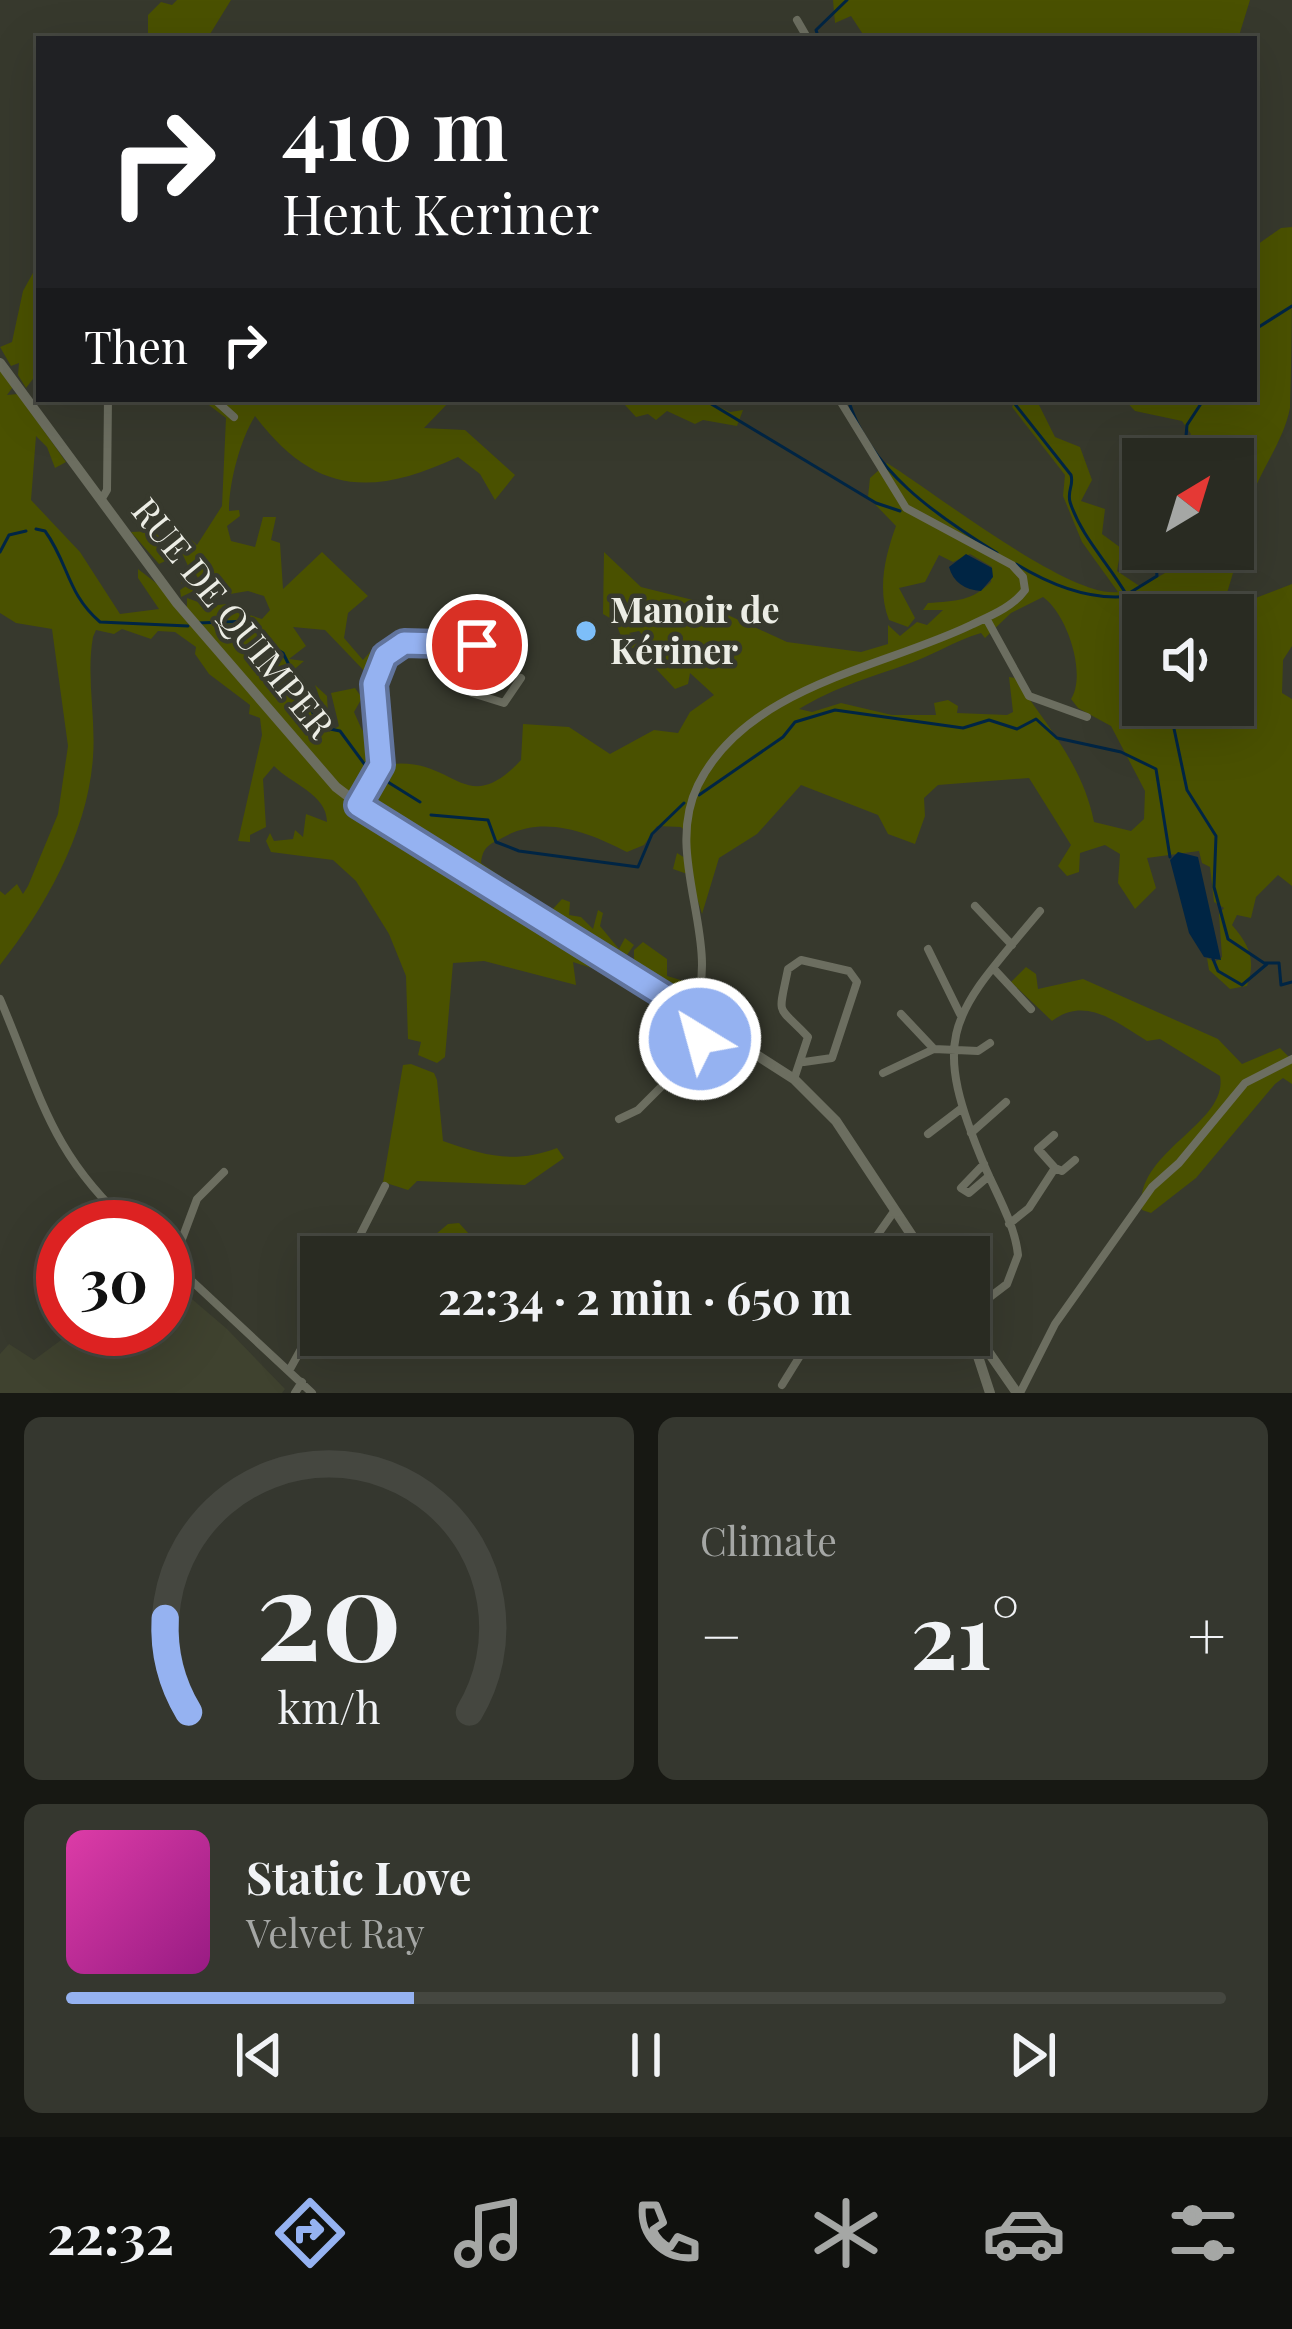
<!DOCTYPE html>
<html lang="en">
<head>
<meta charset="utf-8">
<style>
  body { margin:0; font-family:"Playfair Display",serif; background:#35372f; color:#f1f3f6; height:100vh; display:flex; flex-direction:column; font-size:45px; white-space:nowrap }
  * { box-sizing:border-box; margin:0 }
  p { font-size:39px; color:#a5a7a5 }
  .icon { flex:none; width:66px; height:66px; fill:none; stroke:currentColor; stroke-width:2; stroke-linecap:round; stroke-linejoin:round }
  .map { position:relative; height:1393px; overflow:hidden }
  .panel { display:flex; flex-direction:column; gap:24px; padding:24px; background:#171813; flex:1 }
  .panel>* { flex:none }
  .banner { position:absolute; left:36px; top:36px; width:1221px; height:366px; border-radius:0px; box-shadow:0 12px 48px #0002,0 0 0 3px #454740; background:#202124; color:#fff; overflow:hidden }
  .needle { width:78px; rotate:38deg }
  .controls { position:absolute; left:1122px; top:438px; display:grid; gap:24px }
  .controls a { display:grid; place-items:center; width:132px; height:132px; border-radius:0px; background:#292b22; box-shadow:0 12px 48px #0002,0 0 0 3px #454740; font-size:60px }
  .speed { position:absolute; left:36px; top:1200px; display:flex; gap:24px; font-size:60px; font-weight:700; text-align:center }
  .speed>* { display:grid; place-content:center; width:156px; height:156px; border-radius:50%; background:#292b22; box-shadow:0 12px 48px #0002,0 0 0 3px #454740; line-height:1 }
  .speed .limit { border:18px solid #d22; background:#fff; color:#111 }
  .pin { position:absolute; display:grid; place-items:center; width:102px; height:102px; color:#fff; margin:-51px; border:6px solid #fff; border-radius:50%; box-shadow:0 3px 12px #0007 }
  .me { position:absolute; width:132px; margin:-66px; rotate:323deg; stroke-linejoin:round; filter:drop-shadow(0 0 9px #0008) }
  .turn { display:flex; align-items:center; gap:42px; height:252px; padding:0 48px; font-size:54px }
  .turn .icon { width:156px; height:156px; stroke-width:2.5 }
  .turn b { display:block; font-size:84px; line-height:102px }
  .then { display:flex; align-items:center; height:114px; padding:0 48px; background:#0003; gap:24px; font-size:45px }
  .big { font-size:90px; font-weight:700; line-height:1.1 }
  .panel .widget { flex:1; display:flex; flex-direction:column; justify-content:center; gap:18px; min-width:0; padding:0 42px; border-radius:18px; background:#35372f }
  .panel .dial { align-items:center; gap:0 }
  .dial svg { height:312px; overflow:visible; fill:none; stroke:#454740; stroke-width:7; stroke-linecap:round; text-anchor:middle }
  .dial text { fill:#f1f3f6; stroke:none }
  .song { display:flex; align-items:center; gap:36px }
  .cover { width:144px; height:144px; border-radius:18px; background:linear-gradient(135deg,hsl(320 70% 55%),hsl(310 70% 35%)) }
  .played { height:12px; border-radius:6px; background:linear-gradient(90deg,#95b2f1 30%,#454740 30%) }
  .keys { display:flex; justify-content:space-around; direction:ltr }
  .heat { display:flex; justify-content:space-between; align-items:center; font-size:66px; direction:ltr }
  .panel .tiles { flex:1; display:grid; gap:24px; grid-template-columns:1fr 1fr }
  .widget:last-child { grid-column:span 2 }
  .trip { position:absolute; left:300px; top:1236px; width:690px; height:120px; border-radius:0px; background:#292b22; box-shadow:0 12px 48px #0002,0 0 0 3px #454740; font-weight:700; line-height:120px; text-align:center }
  .dock { display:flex; height:192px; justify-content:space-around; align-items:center; background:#10110e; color:#a5a7a5 }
  .dock .icon { width:84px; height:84px }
  .dock .on { color:#95b2f1 }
  .dock b { font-size:54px; color:#f1f3f6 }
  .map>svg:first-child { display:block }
  .built { fill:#3f422f }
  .green { fill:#4a5100; fill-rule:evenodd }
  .water { fill:#002544 }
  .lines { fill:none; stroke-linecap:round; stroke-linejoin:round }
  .stream { stroke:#002544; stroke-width:3 }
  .street { stroke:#6c6e60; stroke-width:8 }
  .secondary { stroke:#6c6e60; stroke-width:10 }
  .route-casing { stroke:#61749d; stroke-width:30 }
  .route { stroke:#95b2f1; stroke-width:21 }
  .poi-dot { fill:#7dbef9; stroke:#37392d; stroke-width:4.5 }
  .labels { text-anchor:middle; stroke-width:9; stroke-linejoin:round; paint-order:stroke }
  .poi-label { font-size:36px; font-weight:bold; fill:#ecede5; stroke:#37392d; text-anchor:start }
  .street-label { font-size:36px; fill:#ecede5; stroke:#37392d }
</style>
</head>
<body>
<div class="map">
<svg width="1292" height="1393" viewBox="0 0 1292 1393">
  <rect width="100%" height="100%" fill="#37392d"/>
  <path class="built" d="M165 1276 227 1329 285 1389 282 1393H0V1354L9 1344 34 1360 76 1329H165Z"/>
  <path class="green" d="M177 0H231L207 39H148V15L161 2 172 5Z
    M833 0H1250L1238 39H866L851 16 835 23Z
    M1292 227C1292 282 1292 356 1290 408 1282 449 1251 479 1246 521L1233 532V459H1182L1180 447 1191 434 1182 421 1135 411 1124 399H1254V247L1281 228Z
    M39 262V371L26 388 18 375 19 363 11 366 0 347 12 342 23 291Z
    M0 369 13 387 7 395 18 394 66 462 55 468 47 447 36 436 31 500 80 552 120 614 159 609 138 578V569L187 607V598L209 606 236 603 237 611 262 619 270 610 264 596 248 591 212 597 204 586 181 597 180 590 198 578 195 573 181 584 189 568 182 553 159 564 131 532 153 531 167 543 182 531 197 545 222 506 226 418 201 399H452L424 428 465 430 515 475 495 500 480 474 458 457C372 497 315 495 255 416 240 440 229 483 229 511L239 510 240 516 227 526 231 541 255 547 263 517H276L271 540 280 543 283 589 322 552 368 596 348 613 344 638 363 660 378 643 394 641 371 678 325 630 293 627 306 646 289 659 304 661 290 673 303 704 314 713 323 707 315 685 327 696 329 732 339 726 331 693 355 688 362 698 354 712 362 730 368 731V714L373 712 380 741 375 785H381L391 764C456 757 465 820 521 760L523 724 569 727 610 754 654 730 678 733 690 712 714 695 690 673 688 684 675 689 644 656V637L639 631 629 633 640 641 637 649 625 646 615 621 603 614 604 552 641 587 697 601 787 642 861 652 888 644V625L900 636 917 622 927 625 943 610H923L928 603C956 601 972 601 991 582L992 567 970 554 953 562 939 555 925 582 899 588 915 618 908 627 889 620C877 590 885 556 896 526L868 497 870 478 887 463C934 492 1070 599 1118 592L1082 542 1063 496 1065 475 1012 407 1016 399H1036L1055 437 1080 447 1092 480 1081 501 1105 509 1102 534 1121 548 1117 571 1141 587 1177 566 1169 549H1218L1236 563 1227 593 1237 605 1292 584V646L1283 660 1282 693 1292 699V886L1278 875 1256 897 1251 918 1237 915 1232 925C1250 946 1256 960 1247 986L1230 989 1209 970 1207 958 1215 962 1222 957 1219 914 1224 908 1214 902 1210 867 1202 863 1199 851 1147 858 1156 888 1135 909 1118 883 1120 854 1105 845 1080 853 1079 872 1067 876 1058 866 1071 845 1029 778 938 785 924 798 925 816 915 844 888 834 878 815 801 785 757 834 719 858 702 914 690 875 673 869 677 853 685 858 688 834 681 827 657 826 644 845 627 852C590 833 544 814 504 837 491 844 483 845 481 863L551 911 562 899 570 902 569 915 581 917 593 929 598 910 603 913 600 926 619 949 625 938 634 945 627 955 634 964V950L643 942 667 959V976L684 981 693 1000 688 1004 640 975 636 986 619 984 617 976 573 962 576 985 484 961 453 963 445 1057 437 1063 418 1055 421 1042 408 1039 406 976 389 934 356 881 333 860 271 852 266 841 270 833 274 841 293 839 295 830 303 837 306 814 327 822C327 794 291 784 274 766L263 779 266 827 250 835V842L238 841 262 735 260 718 249 714 250 705 209 674 195 654 196 647 175 632 158 631 151 639 122 629 114 634 96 630 93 637C86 677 96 717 93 757 88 832 45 908 0 965V891L5 895 17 884 23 894 28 886 58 814 68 746 52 629 16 623 0 613ZM1043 597C1067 614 1087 674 1071 699L1078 708 1111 726 1145 791 1144 819 1131 831 1094 822C1083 765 1046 725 1015 678L1009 677 1013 712 1007 715 957 713 958 706 948 700 934 703 936 715H892L841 703 812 712 799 709C834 688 865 679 902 666 930 657 954 641 981 633L985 638 1011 613ZM1143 615H1233V705H1143Z
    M632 399H701L730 412 743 410 737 426 703 420 695 424 667 411 656 420 648 414 636 417 625 405Z
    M1026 967 1036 974 1038 989 1083 979 1218 1039 1242 1064 1280 1048 1292 1060V1084L1283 1078 1275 1084 1196 1178 1151 1213 1142 1210C1133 1152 1229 1124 1220 1076L1160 1039 1147 1041C1115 1021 1085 996 1052 1021L1011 982Z
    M411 1064 434 1073 437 1080 443 1141C486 1156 514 1164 557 1148L564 1158 525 1185 417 1181 408 1190 383 1182 403 1065Z
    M459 1223 490 1257 411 1255 448 1224Z"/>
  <path class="water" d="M966 554 992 568 993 577 981 591C965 590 953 582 949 567Z
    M1178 852 1198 857 1221 960 1204 957 1189 933 1170 860Z"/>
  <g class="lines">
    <path class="stream" d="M819 39 816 30 847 0
      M1254 330 1292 306
      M703 399 876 503 900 511
      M848 399C869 470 937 516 997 553
      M1011 399 1071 475C1074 486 1067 490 1070 502 1086 551 1131 581 1143 636
      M1184 459 1187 425 1204 399
      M36 529 45 531C69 564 67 594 100 622L188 626
      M0 552 9 535 26 531
      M1016 564C1049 584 1091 601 1130 596
      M1131 592 1157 576 1155 549
      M198 623 251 621 266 643 283 653 320 727 340 731 371 773
      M1169 705 1187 790 1216 836 1214 887 1228 939 1264 963H1279L1281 985 1292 982
      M383 779 420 802
      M699 795 783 737 795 722 835 710 963 728 989 720 1017 729 1036 719 1057 738 1121 752 1156 769 1170 857
      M431 815 488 820 496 842 519 851 638 867 652 834 684 803
      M1213 959 1218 971 1242 985 1267 964"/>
    <path class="street" d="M797 20 808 39
      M214 399 234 417
      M101 500 107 490 108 399
      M986 618 1029 696 1087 717
      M462 647 472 693 504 703 521 678
      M359 804 381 765 374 684 385 656 404 643 477 645
      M975 906 1012 945
      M928 949 960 1014
      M993 968 1031 1009
      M0 999C41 1095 50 1154 132 1227
      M693 1013C724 941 662 858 698 785 747 686 882 668 971 625 990 616 1013 607 1025 590L1023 577 1012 565 906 508 839 399
      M901 1014 934 1049
      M883 1073 934 1049 978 1051 990 1043
      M794 1079 808 1037C776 1003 778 1019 788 969L801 960 849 971 857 982 832 1058 804 1062
      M619 1119 638 1110 693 1055 704 1021
      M971 1133 1006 1102
      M928 1134 962 1108
      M984 1164 961 1188 969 1193 989 1176
      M1055 1168 1062 1171 1075 1160
      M1009 1224 1029 1208 1055 1168 1038 1149 1054 1135
      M820 1245 833 1257
      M165 1256 312 1393
      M349 1257 385 1186
      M862 1257 895 1210
      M173 1263 197 1199 224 1172
      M969 1313 1007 1284 1018 1255C1015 1225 997 1195 985 1167 928 1032 951 1017 1040 911
      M290 1369 321 1313
      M782 1385 813 1335
      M295 1393 302 1382
      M1020 1393 1055 1324 1152 1187 1179 1163 1245 1083 1292 1059"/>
    <path class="secondary" d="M0 363 177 603 336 787 382 822 492 885 794 1079 836 1121 926 1257
      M969 1324 1017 1393
      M972 1338 990 1393"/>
  </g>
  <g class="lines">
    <defs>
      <path id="route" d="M477 645 404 643 385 656 374 684 381 765 358 805 705 1021 700 1039"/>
    </defs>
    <use href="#route" class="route-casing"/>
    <use href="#route" class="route"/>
  </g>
  <circle class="poi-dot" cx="586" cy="631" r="12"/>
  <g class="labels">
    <g class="poi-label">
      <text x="610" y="623">Manoir de<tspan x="610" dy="41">Kériner</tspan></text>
    </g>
    <g class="street-label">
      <text transform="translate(233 618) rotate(51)" y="13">RUE DE QUIMPER</text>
    </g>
  </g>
</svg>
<div class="controls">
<a><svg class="needle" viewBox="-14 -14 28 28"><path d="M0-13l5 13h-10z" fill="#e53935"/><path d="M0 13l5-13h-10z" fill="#a5a7a5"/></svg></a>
<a><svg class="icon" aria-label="sound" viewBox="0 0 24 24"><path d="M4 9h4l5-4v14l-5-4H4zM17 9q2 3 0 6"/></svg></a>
</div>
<div class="speed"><div class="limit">30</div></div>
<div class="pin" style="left:477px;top:645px;background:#d93025"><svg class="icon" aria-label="arrive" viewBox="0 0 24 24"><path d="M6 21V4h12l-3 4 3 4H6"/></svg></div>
<svg class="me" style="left:700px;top:1039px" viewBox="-20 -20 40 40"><circle r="17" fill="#95b2f1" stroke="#fff" stroke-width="3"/><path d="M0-11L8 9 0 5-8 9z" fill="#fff"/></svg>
<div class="trip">22:34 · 2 min · 650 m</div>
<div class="banner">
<div class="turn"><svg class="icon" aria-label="right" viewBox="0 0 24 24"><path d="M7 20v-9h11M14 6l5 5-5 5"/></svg><div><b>410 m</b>Hent Keriner</div></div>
<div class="then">Then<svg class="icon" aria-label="right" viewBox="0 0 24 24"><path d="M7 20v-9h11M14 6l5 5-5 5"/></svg></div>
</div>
</div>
<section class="panel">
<div class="tiles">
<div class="widget dial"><svg viewBox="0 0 100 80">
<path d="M14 69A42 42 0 1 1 86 69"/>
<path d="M14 69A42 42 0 0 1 8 45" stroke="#95b2f1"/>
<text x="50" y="56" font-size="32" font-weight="700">20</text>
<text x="50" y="72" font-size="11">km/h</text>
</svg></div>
<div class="widget"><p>Climate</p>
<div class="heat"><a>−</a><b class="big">21°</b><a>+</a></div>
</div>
<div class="widget">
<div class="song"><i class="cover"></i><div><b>Static Love</b><p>Velvet Ray</p></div></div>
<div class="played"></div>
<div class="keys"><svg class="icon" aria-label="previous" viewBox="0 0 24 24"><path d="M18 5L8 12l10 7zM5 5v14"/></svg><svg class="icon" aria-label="pause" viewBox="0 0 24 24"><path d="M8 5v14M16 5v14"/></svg><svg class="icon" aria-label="next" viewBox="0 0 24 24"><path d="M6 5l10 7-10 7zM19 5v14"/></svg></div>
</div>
</div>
</section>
<nav class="dock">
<b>22:32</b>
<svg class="icon on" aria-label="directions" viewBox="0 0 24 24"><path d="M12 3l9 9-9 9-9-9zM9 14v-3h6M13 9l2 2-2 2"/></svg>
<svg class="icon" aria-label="music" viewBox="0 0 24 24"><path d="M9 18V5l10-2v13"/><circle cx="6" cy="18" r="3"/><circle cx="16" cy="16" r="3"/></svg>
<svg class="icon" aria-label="phone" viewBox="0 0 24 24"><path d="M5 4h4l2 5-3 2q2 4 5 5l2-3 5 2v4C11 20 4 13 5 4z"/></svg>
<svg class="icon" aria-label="climate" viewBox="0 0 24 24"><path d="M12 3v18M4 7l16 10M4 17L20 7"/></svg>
<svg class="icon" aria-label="car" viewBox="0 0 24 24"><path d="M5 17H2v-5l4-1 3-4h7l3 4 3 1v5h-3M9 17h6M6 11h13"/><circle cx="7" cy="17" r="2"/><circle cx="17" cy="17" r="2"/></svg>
<svg class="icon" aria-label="filters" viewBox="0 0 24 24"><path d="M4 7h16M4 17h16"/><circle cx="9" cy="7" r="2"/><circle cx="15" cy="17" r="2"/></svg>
</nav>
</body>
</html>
